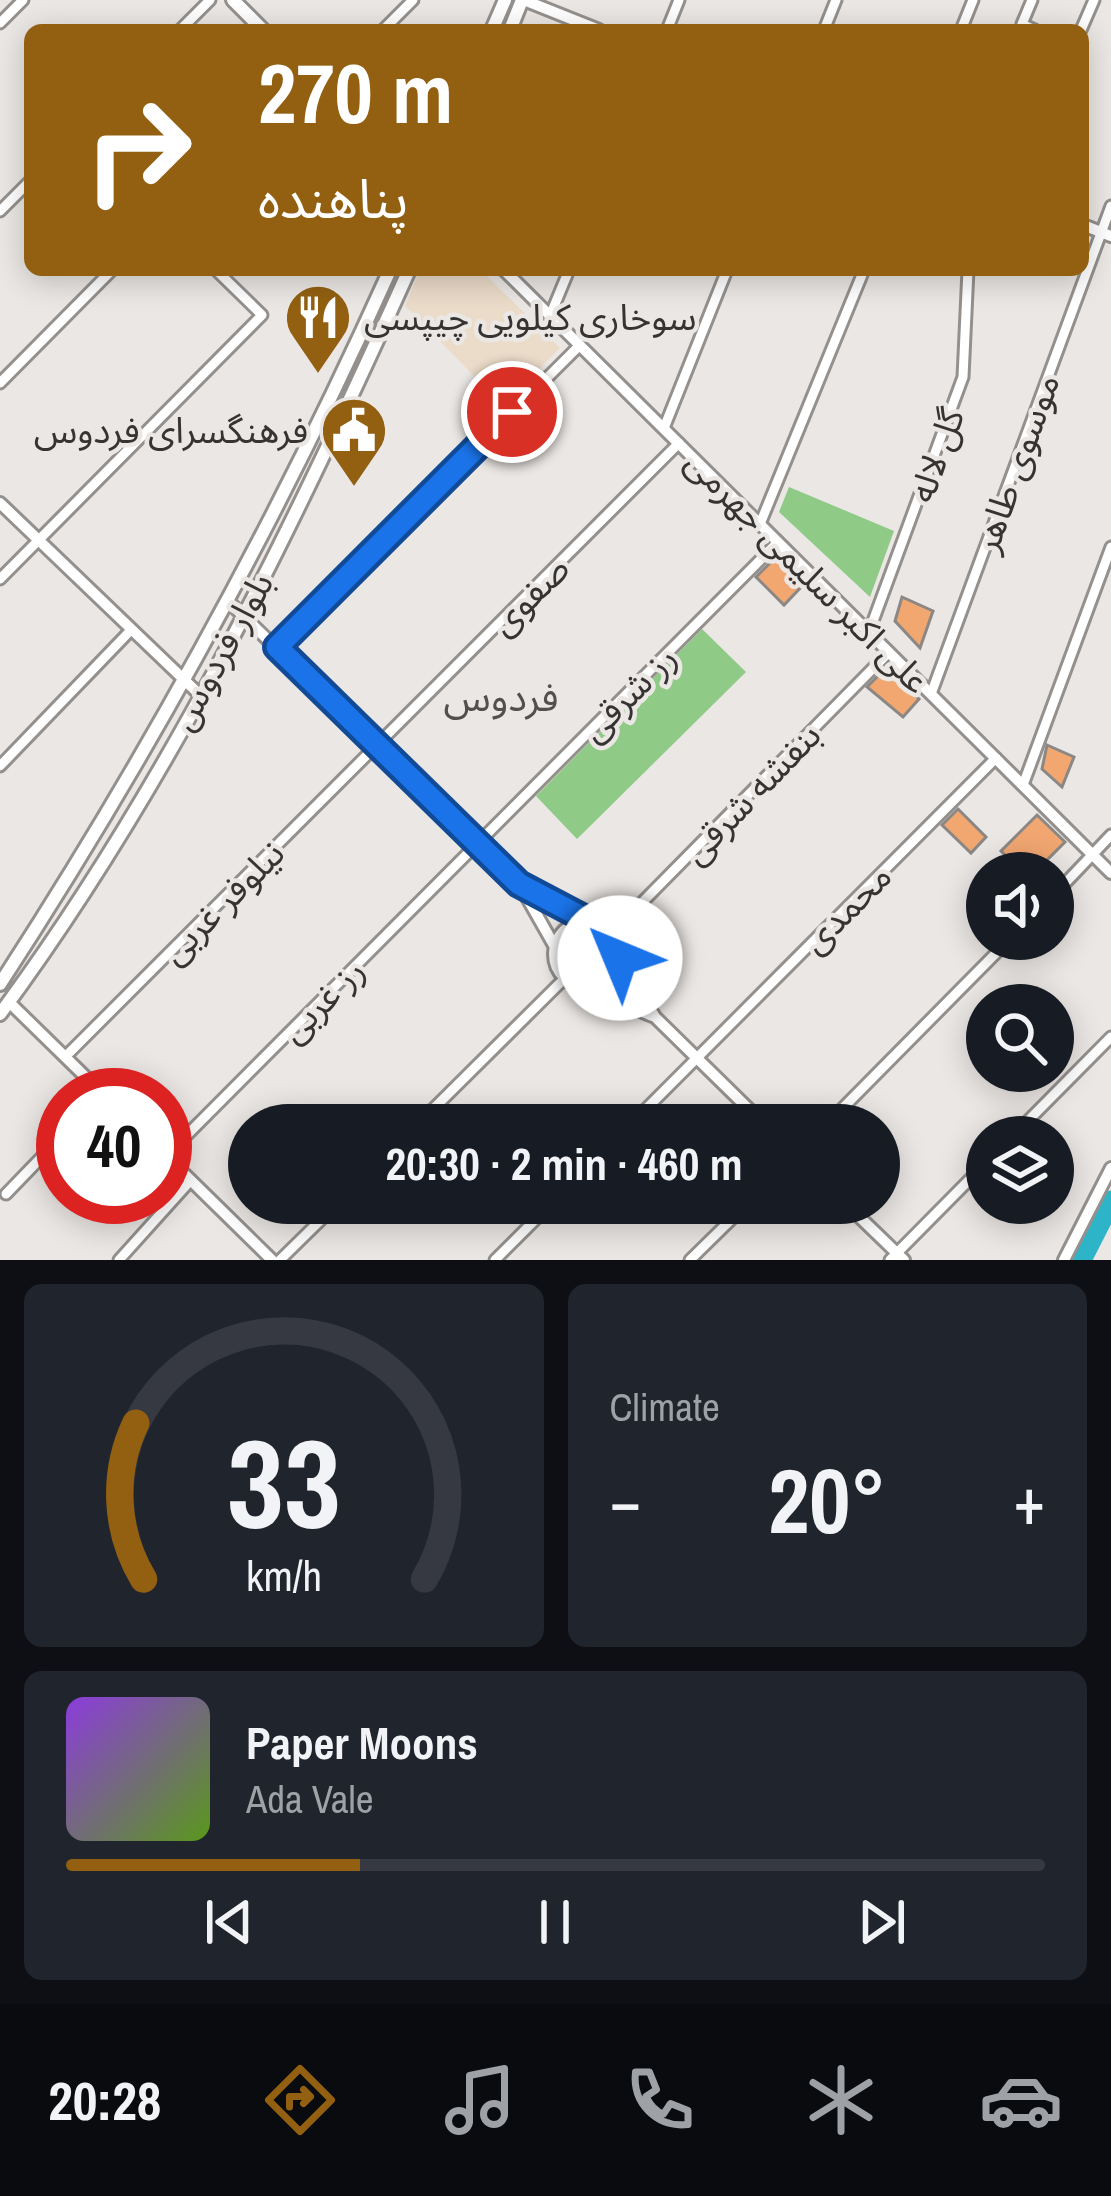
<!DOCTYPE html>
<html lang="en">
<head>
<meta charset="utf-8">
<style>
  body { margin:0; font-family:"Archivo Narrow","Noto Sans Arabic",sans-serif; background:#20242c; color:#f1f3f6; height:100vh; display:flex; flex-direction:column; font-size:45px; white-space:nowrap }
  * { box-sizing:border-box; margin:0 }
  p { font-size:39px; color:#9ea1a6 }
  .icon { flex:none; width:66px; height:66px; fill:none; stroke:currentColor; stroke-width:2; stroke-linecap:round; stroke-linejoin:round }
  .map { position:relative; height:1260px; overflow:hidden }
  .drawer { display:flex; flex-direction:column; gap:24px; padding:24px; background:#0d0f14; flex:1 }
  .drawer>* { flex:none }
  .top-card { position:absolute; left:24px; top:24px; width:1065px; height:252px; border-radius:18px; box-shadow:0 6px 30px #0003; background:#926010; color:#fff; overflow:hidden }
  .fabs { position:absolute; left:966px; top:852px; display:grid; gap:24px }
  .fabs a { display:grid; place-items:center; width:108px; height:108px; border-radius:50%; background:#171b24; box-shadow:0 6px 30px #0003; font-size:60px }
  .speed { position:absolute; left:36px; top:1068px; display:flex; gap:24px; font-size:60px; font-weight:700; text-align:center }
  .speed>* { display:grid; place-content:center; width:156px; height:156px; border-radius:50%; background:#171b24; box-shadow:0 6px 30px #0003; line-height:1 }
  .speed .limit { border:18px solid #d22; background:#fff; color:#111 }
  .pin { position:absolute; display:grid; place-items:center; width:102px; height:102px; color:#fff; margin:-51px; border:6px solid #fff; border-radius:50%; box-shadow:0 3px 12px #0007 }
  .me { position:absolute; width:132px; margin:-66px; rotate:315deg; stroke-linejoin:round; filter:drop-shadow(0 0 9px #0008) }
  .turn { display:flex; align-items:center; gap:42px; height:252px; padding:0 36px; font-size:54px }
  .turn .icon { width:156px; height:156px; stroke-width:2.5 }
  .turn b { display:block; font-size:84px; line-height:102px }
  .big { font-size:90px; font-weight:700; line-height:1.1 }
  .drawer .card { flex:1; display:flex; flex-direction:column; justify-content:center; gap:18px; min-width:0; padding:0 42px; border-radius:18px; background:#20242c }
  .drawer .dial { align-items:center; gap:0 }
  .dial svg { height:312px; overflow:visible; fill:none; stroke:#363941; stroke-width:7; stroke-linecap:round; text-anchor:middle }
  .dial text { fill:#f1f3f6; stroke:none }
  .song { display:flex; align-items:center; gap:36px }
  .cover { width:144px; height:144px; border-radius:18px; background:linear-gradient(135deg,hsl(270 70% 55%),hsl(90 70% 35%)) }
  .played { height:12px; border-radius:6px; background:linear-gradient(90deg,#926010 30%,#363941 30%) }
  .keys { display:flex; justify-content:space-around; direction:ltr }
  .heat { display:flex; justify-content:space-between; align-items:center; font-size:66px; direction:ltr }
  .drawer .tiles { flex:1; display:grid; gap:24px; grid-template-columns:1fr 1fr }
  .card:last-child { grid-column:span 2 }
  .trip { position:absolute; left:228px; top:1104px; width:672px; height:120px; border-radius:60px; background:#171b24; box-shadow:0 6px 30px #0003; font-weight:700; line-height:120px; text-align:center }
  .tab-bar { display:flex; height:192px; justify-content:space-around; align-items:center; background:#090b0e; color:#9ea1a6 }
  .tab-bar .icon { width:84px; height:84px }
  .tab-bar .selected { color:#926010 }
  .tab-bar b { font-size:54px; color:#f1f3f6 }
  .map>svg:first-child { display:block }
  .commercial { fill:#ebdbc9 }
  .green { fill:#8fca86 }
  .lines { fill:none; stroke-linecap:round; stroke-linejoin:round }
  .river { stroke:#2eb4c9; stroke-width:21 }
  .building { fill:#f2a771; stroke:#8b8784; stroke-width:3 }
  .minor-casing { stroke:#94908d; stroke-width:15 }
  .tertiary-casing { stroke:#94908d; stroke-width:16 }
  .secondary-casing { stroke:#94908d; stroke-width:18 }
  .minor { stroke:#fff; stroke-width:9 }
  .tertiary { stroke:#fff; stroke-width:10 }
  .secondary { stroke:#fff; stroke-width:12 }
  .route-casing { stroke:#114b97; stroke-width:30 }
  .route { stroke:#1a73e8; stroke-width:21 }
  .labels { text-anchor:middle; stroke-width:9; stroke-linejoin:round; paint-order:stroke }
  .poi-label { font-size:36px; fill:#363433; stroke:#ebe7e4; text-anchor:start }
  .street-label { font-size:36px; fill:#363433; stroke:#ebe7e4 }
  .neighbourhood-label { font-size:39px; fill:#524f4c; stroke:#ebe7e4 }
</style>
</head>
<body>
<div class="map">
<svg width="1111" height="1260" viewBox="0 0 1111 1260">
  <rect width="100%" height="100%" fill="#ebe7e4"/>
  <path class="commercial" d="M420 270H481L560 348 503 405 405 306Z"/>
  <path class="green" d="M789 487 894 531 870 597 779 512Z
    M702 629 746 672 577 839 536 796Z
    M566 955a22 22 0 1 1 44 0a22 22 0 1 1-44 0Z"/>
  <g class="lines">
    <path class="river" d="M1081 1260 1111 1201"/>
  </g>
  <path class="building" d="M775 558 804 584 784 605 756 577Z
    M902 597 933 611 920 648 895 621Z
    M892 672 919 699 903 717 867 687 881 673Z
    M1047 745 1074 757 1062 787 1042 769Z
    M958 809 986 837 971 853 942 825Z
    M1037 815 1065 842 1034 873H1023L1001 851Z"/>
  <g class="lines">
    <defs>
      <path id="minor" d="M1032 0 1022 24 1035 30
        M0 23 23 0
        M180 30 210 0
        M383 30 413 0
        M667 30 679 0
        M824 30 836 0
        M961 30 973 0
        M1081 30 1094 0
        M0 211 30 181
        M550 316 569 270
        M0 383 112 270
        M664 428 727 270
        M760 524 864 270
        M0 579 262 315 216 270
        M869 632 963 377 968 270
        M277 647 580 345
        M931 694 1111 206
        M0 766 131 630
        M1023 785 1111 547
        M1053 896 1111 835
        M612 933 889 652
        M65 1057 679 443
        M417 1125 565 978
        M630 1125 996 758
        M826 1125 1010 939
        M1012 1137 1111 1037
        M166 1156 778 542
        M6 1194 63 1135
        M119 1260 191 1180
        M280 1260 338 1203
        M495 1260 552 1203
        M690 1260 748 1203
        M890 1260 987 1162"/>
      <path id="tertiary" d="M524 0 599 30
        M1083 225 1111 236
        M504 270 1111 873
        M0 503 199 694
        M230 603 519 884 583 922
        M521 887 555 947
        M554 954a33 33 0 1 1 66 0a33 33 0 1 1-66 0Z
        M620 958 655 1017 765 1125
        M586 988 652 1016
        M9 1002 104 1095
        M165 1155 272 1260
        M845 1203 904 1260
        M1064 1260 1111 1168"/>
      <path id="secondary" d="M233 0 263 30
        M492 30 505 0
        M510 30 522 0
        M0 984C149 755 278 519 390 270
        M0 1014C168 787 294 526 409 270"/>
    </defs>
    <use href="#minor" class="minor-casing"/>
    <use href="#tertiary" class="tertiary-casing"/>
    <use href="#secondary" class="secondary-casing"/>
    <use href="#minor" class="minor"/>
    <use href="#tertiary" class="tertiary"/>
    <use href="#secondary" class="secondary"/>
  </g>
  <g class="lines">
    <defs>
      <path id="route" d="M512 412 277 647 519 884 612 933 620 958"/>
    </defs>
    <use href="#route" class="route-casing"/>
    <use href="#route" class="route"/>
  </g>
  <defs>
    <symbol id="restaurant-pin" viewBox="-11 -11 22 30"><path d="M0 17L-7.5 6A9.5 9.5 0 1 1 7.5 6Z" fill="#926010" stroke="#ebe7e4"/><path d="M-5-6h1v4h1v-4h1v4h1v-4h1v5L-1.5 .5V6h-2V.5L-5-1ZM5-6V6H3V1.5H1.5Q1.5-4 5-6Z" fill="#fff"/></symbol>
    <symbol id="civic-pin" viewBox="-11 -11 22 30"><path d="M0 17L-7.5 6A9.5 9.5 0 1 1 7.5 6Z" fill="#926010" stroke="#ebe7e4"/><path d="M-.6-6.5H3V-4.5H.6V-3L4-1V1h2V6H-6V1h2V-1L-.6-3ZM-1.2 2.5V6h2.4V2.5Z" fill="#fff"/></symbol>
  </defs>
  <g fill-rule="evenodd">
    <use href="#restaurant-pin" x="280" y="279" width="76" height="104"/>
    <use href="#civic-pin" x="316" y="392" width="76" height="104"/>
  </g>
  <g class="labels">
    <g class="poi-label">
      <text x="364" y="330">سوخاری كيلويی چيپسی</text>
      <text x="308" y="443" text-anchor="end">فرهنگسرای فردوس</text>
    </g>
    <g class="street-label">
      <text transform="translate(936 455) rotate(-70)" y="13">گل لاله</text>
      <text transform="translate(1016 463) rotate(-70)" y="13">موسوی طاهر</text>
      <text transform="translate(808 571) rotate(45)" y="13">علی اکبر سلیمی جهرمی</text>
      <text transform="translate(529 595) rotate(-45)" y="13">صفوی</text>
      <text transform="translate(221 651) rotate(-61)" y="13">بلوار فردوس</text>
      <text transform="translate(628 693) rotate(-45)" y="13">رز شرقی</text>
      <text transform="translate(751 793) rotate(-46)" y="13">بنفشه شرقی</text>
      <text transform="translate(222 902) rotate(-45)" y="13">نیلوفر غربی</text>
      <text transform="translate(846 908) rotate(-45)" y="13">محمدی</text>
      <text transform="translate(322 1000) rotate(-45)" y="13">رز غربی</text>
    </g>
    <g class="neighbourhood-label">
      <text x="501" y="711">فردوس</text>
    </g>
  </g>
</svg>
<div class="fabs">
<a><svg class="icon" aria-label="sound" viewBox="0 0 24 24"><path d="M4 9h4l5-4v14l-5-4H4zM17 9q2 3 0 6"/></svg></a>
<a><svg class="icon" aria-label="search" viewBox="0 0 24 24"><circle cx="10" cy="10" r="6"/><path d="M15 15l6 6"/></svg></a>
<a><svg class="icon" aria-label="layers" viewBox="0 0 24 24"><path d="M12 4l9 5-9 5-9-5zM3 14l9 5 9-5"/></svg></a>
</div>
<div class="speed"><div class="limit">40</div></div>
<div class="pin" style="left:512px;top:412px;background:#d93025"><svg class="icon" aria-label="arrive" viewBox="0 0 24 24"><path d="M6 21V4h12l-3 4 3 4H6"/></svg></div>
<svg class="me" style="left:620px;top:958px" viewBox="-20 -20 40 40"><circle r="19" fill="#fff"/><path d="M0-13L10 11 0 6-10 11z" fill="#1a73e8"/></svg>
<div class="trip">20:30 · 2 min · 460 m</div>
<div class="top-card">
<div class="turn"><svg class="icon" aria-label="right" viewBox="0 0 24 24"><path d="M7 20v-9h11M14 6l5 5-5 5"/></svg><div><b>270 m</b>پناهنده</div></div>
</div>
</div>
<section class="drawer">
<div class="tiles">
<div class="card dial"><svg viewBox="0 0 100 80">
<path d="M14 69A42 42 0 1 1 86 69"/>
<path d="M14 69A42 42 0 0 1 12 29" stroke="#926010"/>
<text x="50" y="56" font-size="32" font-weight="700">33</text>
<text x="50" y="72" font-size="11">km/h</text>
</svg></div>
<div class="card"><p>Climate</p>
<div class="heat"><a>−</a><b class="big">20°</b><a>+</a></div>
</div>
<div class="card">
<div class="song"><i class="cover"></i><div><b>Paper Moons</b><p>Ada Vale</p></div></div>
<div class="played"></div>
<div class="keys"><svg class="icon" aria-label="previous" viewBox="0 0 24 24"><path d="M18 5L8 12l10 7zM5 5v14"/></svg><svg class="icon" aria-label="pause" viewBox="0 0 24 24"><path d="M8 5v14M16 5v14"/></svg><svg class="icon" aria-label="next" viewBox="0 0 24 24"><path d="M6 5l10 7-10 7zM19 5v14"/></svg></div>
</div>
</div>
</section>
<nav class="tab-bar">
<b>20:28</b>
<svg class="icon selected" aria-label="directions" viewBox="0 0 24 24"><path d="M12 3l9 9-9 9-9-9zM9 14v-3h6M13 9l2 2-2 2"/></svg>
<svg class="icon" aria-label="music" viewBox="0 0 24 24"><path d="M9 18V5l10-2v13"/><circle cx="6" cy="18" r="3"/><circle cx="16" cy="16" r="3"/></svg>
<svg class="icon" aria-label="phone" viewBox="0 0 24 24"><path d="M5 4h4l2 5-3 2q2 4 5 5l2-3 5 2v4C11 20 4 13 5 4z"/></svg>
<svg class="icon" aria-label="climate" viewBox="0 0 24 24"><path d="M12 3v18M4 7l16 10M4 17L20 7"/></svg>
<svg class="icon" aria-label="car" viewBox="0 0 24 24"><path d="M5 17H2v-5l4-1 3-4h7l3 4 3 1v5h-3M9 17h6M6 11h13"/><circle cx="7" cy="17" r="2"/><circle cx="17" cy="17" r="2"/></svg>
</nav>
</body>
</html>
